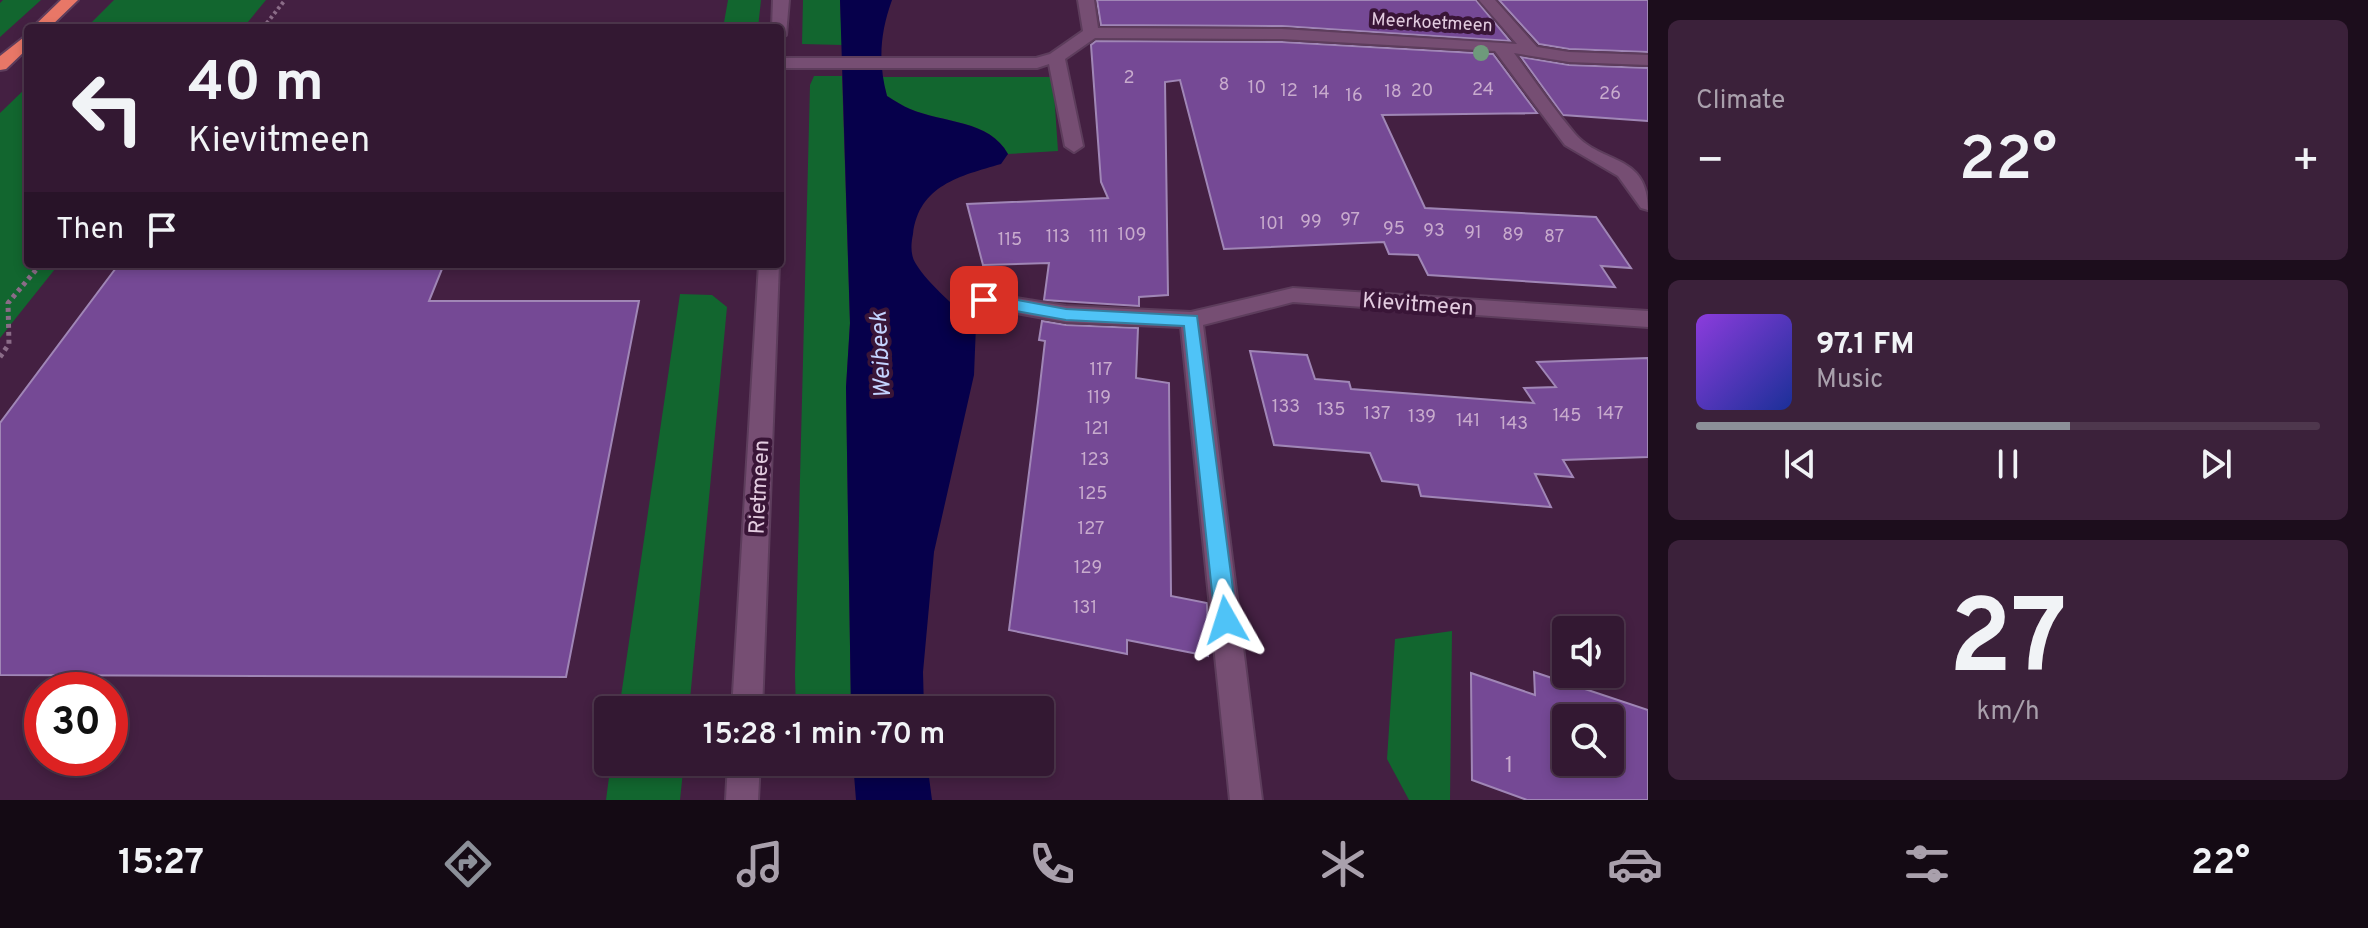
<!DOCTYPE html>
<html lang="en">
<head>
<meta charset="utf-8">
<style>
  body { margin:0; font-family:Overpass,sans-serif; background:#3b213a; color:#f1f3f6; height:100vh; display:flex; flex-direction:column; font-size:30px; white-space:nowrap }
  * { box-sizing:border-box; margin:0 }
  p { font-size:26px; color:#a9a0ac }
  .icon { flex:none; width:44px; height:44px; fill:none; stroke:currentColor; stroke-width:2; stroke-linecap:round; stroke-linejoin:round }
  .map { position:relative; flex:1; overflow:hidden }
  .panel { display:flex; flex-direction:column; gap:20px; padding:20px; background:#1c0d1c; width:720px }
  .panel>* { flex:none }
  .banner { position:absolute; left:24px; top:24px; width:760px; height:244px; border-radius:8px; box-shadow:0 4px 12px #0003,0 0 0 2px #4e374d; background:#331832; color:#f1f3f6; overflow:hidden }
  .buttons { position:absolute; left:1552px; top:616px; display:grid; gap:16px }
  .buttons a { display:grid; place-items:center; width:72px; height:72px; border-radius:8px; background:#331832; box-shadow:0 4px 12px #0003,0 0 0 2px #4e374d; font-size:40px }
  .speed { position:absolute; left:24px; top:672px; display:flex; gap:16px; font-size:40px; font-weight:700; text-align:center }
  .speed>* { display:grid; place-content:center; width:104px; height:104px; border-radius:50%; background:#331832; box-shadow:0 4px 12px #0003,0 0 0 2px #4e374d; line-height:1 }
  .speed .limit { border:12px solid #d22; background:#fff; color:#111 }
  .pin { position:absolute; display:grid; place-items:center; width:68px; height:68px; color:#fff; margin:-34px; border-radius:16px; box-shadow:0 4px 12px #0006 }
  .me { position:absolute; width:88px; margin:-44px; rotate:354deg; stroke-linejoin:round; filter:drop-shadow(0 0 6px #0008) }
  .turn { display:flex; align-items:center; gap:28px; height:168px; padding:0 32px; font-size:36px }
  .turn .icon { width:104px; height:104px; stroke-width:2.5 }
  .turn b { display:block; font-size:56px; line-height:68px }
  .then { display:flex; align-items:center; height:76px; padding:0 32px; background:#0003; gap:16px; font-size:30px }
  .big { font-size:60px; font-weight:600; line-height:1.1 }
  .panel .card { flex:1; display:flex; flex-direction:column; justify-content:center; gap:12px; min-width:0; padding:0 28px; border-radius:12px; background:#3b213a }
  .panel .dial { align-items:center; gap:0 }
  .dial b { font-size:104px; line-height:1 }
  .song { display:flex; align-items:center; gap:24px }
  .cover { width:96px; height:96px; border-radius:12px; background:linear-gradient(135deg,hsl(270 70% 55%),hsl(230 70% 35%)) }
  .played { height:8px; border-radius:4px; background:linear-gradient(90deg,#8c9099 60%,#4e374d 60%) }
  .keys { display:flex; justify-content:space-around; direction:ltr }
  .heat { display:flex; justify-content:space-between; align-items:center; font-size:44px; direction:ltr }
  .trip { position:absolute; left:594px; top:696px; width:460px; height:80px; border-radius:8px; background:#331832; box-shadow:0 4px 12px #0003,0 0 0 2px #4e374d; font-weight:600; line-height:80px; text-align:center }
  .tabs { display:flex; height:128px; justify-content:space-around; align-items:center; background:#140a14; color:#a9a0ac }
  .tabs .icon { width:56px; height:56px }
  .tabs .on { color:#8c9099 }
  .tabs b { font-size:36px; color:#f1f3f6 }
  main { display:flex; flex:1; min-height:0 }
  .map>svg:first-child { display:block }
  .green { fill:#12662f }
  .water { fill:#06004b }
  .building { fill:#754995; stroke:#a086b6; stroke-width:2; fill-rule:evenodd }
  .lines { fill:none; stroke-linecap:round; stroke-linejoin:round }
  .minor-casing { stroke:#5d3d5c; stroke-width:4 }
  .highway-casing { stroke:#5d3d5c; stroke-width:4 }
  .path-far1 { stroke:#8b6c88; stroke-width:4; stroke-dasharray:3 3; stroke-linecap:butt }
  .path { stroke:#8b6c88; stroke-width:5; stroke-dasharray:4 4; stroke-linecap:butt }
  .minor { fill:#764e73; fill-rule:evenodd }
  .highway { fill:#e87767; fill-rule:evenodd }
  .tree { fill:#6e9a7b }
  .route { fill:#4fc3f7; stroke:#337fa1; stroke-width:2 }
  .labels { text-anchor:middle; stroke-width:8; stroke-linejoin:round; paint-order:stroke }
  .far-street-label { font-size:18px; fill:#e3cce0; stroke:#391537 }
  .number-label { font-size:18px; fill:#c8abcd }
  .street-label { font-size:22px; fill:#e3cce0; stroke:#391537 }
  .near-number-label { font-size:22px; fill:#c8abcd }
  .water-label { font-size:24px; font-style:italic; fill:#c4d4ff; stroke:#391537 }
</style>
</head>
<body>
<main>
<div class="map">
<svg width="1648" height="800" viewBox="0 0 1648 800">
  <rect width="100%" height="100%" fill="#442042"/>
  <path class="green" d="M3 0H41L0 37V3Z
    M114 0H266L243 28H86Z
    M728 0H761L758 28H723Z
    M803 0H840L842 45 802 44Z
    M814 76H842L850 323 846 388 851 710H796L795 675 810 85Z
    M882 77H1053L1058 151 1008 154C990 120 943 123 910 109 902 106 895 101 887 96Z
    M28 86V264H59L0 338V113Z
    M680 294 712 295 727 307 689 710H619Z
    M1452 631 1450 800H1409L1387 759 1395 639Z
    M611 762H684L680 800H606Z"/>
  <path class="water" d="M840 0H892C880 33 878 62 887 96 895 101 903 106 910 109 943 123 990 120 1008 154L1001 164C960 176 919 185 913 234 911 244 910 255 916 264 928 284 958 309 976 325L974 375 934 552 923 672 924 710H851L846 387 850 323Z
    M853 762H927L932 800H856Z"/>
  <path class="building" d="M1097 0H1476L1510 41 1282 26 1101 25Z
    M1499 0H1648V52L1569 49 1539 44Z
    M1096 41 1282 42 1493 54 1537 113 1382 115 1425 208 1596 217 1631 268 1601 266 1615 287 1428 275 1418 255 1389 254 1384 242 1224 249 1180 80 1165 82 1168 295 1139 297V306L1044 300 1049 263 983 265 967 204 1108 198 1101 182 1091 45Z
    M1521 57 1569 65 1648 68V121L1563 115Z
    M119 264H444L429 301H639L566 677 0 675V423Z
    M1042 321 1066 325 1138 328 1136 378 1169 383 1171 596 1207 603 1208 656 1127 640V654L1009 630 1038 402 1045 341 1039 340Z
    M1250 351 1307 355 1315 379 1349 382 1351 389 1534 403 1524 388 1556 387 1537 362 1648 358V457L1563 460 1573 477 1535 474 1551 507 1421 496 1418 485 1382 481 1370 453 1274 445Z
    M1534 672 1648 710V800H1527L1472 780 1471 673 1535 695ZM1566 718H1610V762H1566Z"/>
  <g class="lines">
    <defs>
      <path id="minor" d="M773 0H789L786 35 780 37V28H772Z
        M1078 0H1094L1098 28 1282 29 1517 44 1479 0H1495L1537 47 1569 52 1648 55V65L1569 62 1514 53C1534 80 1553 108 1575 134 1602 165 1648 153 1648 210L1641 208 1618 176 1565 145 1495 51 1282 39 1095 38 1065 59 1083 146 1074 152 1065 146 1049 64 1037 68H780V58H1036L1050 54 1083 31Z
        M759 264H779L762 710H732Z
        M1293 288 1648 311V327L1293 302 1203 325 1262 800H1230L1181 327 1066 322 984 307 976 305 973 300 976 295 984 293 1066 306 1191 312Z
        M728 762H760L758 800H726Z"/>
      <path id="highway" d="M61 0H78L49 28H32Z
        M28 34V48L6 69 0 70V56Z"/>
    </defs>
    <use href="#minor" class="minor-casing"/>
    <use href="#highway" class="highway-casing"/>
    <path class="path-far1" d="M263 28 285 0"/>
    <path class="path" d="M0 357 9 344 8 303 41 264"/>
    <use href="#minor" class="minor"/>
    <use href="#highway" class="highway"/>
  </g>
  <circle class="tree" cx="1481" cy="53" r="8"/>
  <path class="route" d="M984 294 1066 309 1197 316 1237 620 1233 627 1226 630 1218 627 1215 620 1184 326 1066 320 978 304 976 300Z"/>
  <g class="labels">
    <g class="far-street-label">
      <text transform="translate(1432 22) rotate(3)" y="6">Meerkoetmeen</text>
    </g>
    <g class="number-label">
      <text x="1129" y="83">2</text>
      <text x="1224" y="90">8</text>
      <text x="1257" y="93">10</text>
      <text x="1483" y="95">24</text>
      <text x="1289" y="96">12</text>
      <text x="1422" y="96">20</text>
      <text x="1393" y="97">18</text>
      <text x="1321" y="98">14</text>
      <text x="1610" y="99">26</text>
      <text x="1354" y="101">16</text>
      <text x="1350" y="225">97</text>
      <text x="1311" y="227">99</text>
      <text x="1272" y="229">101</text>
      <text x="1394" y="234">95</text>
      <text x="1434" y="236">93</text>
      <text x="1473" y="238">91</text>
      <text x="1132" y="240">109</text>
      <text x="1513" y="240">89</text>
      <text x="1058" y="242">113</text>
      <text x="1099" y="242">111</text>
      <text x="1554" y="242">87</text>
      <text x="1010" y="245">115</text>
      <text x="1101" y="375">117</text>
      <text x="1099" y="403">119</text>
      <text x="1286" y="412">133</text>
      <text x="1331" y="415">135</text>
      <text x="1377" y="419">137</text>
      <text x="1610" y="419">147</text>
      <text x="1567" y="421">145</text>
      <text x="1422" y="422">139</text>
      <text x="1468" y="426">141</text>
      <text x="1514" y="429">143</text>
      <text x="1097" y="434">121</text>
      <text x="1095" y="465">123</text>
      <text x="1093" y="499">125</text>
      <text x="1091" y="534">127</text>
      <text x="1088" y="573">129</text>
      <text x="1085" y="613">131</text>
    </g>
    <g class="street-label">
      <text transform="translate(1418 303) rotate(4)" y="8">Kievitmeen</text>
      <text transform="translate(758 487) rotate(-87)" y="8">Rietmeen</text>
    </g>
    <g class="near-number-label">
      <text x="1509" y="772">1</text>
    </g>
    <g class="water-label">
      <text transform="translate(880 355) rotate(-93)" y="8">Weibeek</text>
    </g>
  </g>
</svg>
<div class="buttons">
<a><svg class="icon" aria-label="sound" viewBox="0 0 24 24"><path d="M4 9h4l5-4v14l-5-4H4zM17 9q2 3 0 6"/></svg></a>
<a><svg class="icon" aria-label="search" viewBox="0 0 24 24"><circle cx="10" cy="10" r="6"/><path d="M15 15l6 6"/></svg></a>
</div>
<div class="speed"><div class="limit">30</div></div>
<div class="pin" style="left:984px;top:300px;background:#d93025"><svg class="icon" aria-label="arrive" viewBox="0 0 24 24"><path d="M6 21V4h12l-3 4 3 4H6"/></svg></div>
<svg class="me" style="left:1226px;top:620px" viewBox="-20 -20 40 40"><path d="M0-17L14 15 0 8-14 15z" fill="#4fc3f7" stroke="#fff" stroke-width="4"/></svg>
<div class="trip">15:28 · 1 min · 70 m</div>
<div class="banner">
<div class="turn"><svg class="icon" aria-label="left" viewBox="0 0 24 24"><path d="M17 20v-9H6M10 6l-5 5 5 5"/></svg><div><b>40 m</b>Kievitmeen</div></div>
<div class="then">Then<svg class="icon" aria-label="arrive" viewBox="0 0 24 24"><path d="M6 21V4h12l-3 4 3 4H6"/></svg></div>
</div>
</div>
<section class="panel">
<div class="card"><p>Climate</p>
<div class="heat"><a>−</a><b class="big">22°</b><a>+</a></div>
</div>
<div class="card">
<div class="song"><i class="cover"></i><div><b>97.1 FM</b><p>Music</p></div></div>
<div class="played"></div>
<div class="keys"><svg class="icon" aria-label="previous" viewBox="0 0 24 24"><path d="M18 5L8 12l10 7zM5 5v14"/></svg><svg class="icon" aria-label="pause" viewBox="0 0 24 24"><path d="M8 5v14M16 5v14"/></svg><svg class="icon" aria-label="next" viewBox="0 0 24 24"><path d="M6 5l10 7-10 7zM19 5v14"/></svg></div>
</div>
<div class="card dial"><b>27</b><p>km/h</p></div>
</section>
</main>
<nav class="tabs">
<b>15:27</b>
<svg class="icon on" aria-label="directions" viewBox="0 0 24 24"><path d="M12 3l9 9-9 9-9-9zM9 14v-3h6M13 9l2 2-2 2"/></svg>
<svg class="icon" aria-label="music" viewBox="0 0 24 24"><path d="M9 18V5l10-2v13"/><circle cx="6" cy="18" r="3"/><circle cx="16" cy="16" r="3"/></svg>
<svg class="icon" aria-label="phone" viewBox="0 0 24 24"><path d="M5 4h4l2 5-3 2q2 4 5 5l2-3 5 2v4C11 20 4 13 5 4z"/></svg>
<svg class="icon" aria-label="climate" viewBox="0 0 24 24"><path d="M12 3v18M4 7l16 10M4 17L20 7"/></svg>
<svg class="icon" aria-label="car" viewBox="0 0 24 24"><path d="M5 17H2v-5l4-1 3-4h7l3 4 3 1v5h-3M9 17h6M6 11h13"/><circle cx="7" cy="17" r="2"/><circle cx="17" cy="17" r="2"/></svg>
<svg class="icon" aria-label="filters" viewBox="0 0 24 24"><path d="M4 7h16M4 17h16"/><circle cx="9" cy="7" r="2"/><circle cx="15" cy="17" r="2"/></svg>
<b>22°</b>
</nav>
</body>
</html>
